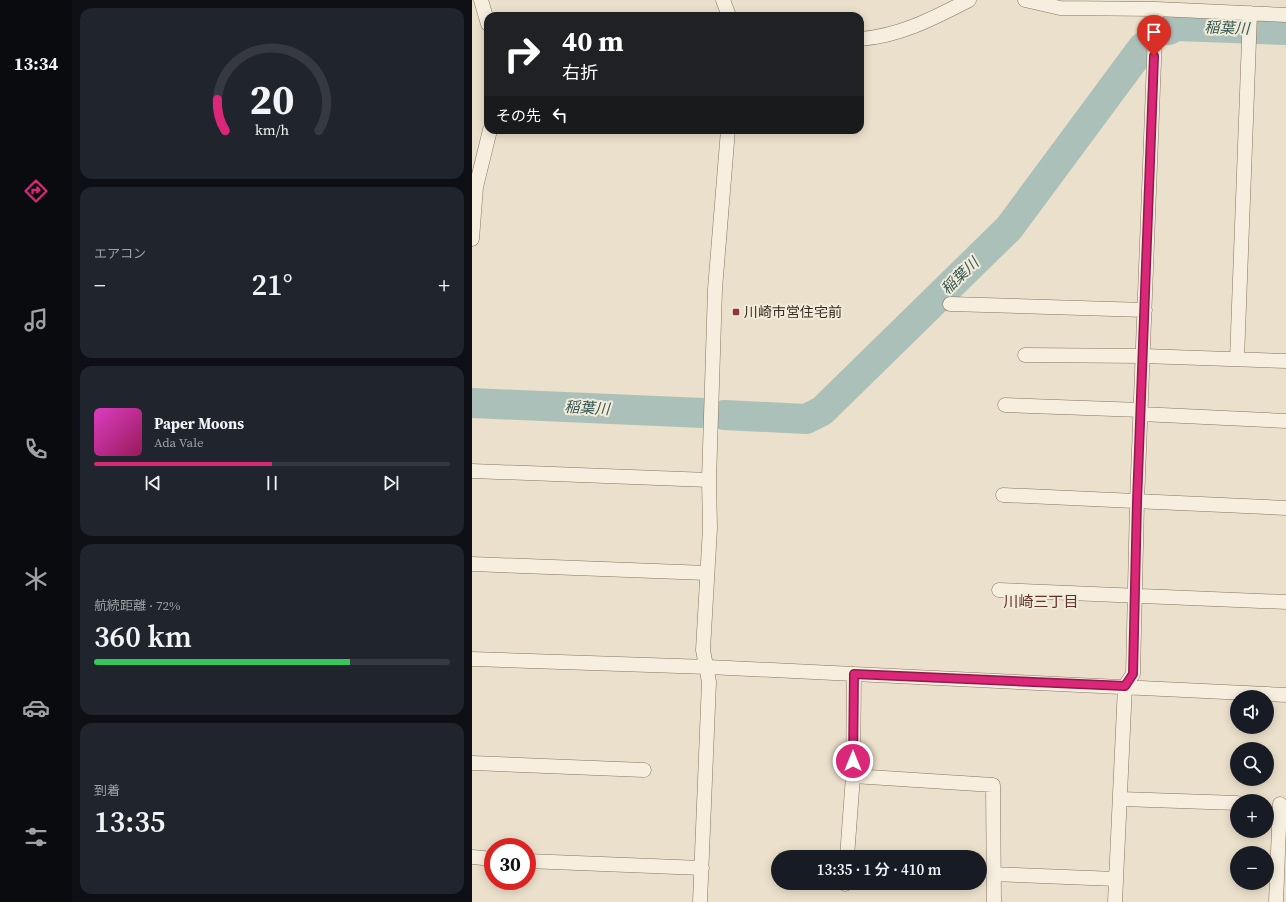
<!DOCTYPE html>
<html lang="ja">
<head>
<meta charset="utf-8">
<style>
  body { margin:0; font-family:"Source Serif 4","Noto Sans JP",serif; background:#20242c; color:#f1f3f6; height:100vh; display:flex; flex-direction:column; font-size:15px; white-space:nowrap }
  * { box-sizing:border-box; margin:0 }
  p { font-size:13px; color:#9ea1a6 }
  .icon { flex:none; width:22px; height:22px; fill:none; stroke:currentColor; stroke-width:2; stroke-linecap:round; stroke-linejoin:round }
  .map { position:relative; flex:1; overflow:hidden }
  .sheet { display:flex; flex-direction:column; gap:8px; padding:8px; background:#0d0f14; width:400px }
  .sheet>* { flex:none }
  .top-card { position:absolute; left:12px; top:12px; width:380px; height:122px; border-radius:12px; box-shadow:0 2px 10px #0003; background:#202124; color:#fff; overflow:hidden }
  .buttons { position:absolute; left:758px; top:690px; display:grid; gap:8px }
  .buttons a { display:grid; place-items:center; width:44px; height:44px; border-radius:50%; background:#171b24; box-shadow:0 2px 10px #0003; font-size:20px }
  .speed { position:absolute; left:12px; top:838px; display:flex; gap:8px; font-size:20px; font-weight:700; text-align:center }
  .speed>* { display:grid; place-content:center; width:52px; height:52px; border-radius:50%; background:#171b24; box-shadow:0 2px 10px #0003; line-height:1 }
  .speed .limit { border:6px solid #d22; background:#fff; color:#111 }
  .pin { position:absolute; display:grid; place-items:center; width:34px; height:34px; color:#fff; margin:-41px -17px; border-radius:50% 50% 50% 0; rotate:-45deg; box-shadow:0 0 4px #0007 }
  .pin .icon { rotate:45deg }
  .me { position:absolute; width:44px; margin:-22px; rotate:0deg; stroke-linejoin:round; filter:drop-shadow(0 0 3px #0008) }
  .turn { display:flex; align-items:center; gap:14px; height:84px; padding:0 12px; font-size:18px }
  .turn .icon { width:52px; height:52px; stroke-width:2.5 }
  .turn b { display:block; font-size:28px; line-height:34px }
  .then { display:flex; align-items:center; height:38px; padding:0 12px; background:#0003; gap:8px; font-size:15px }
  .big { font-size:30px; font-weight:600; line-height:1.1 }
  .sheet .card { flex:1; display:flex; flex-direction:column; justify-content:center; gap:6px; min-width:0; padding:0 14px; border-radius:12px; background:#20242c }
  .sheet .dial { align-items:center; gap:0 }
  .dial svg { height:104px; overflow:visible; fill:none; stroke:#363941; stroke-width:7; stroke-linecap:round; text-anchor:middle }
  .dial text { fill:#f1f3f6; stroke:none }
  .song { display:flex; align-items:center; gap:12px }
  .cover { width:48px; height:48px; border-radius:6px; background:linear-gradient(135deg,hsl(310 70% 55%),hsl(330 70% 35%)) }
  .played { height:4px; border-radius:2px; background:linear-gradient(90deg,#db2777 50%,#363941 50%) }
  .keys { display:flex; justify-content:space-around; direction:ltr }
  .heat { display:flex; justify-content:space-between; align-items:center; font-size:22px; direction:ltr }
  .charge { height:6px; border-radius:3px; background:linear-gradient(90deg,#34c759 72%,#363941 0) }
  .trip { position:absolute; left:299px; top:850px; width:216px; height:40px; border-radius:20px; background:#171b24; box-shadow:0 2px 10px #0003; font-weight:600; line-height:40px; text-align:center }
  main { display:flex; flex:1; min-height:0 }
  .menu { display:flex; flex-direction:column; width:72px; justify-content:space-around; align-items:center; background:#090b0e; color:#9ea1a6 }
  .menu .icon { width:28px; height:28px }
  .menu .current { color:#db2777 }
  .menu b { font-size:18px; color:#f1f3f6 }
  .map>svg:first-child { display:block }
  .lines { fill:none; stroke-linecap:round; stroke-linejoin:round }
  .river { stroke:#abc0b9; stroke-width:30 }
  .minor-casing { stroke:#877461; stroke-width:15 }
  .minor { stroke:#f6eede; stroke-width:14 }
  .route-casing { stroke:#8e194d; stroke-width:10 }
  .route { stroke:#db2777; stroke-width:7 }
  .poi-dot { fill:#90363a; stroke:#f3ebda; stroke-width:1.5 }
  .labels { text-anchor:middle; stroke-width:4; stroke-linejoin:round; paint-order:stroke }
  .poi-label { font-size:14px; fill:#392d23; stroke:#f3ebda; text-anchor:start }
  .water-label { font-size:15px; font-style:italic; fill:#335753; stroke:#f3ebda }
  .neighbourhood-label { font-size:15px; fill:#623026; stroke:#f3ebda }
</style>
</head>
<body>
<main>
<nav class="menu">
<b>13:34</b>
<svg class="icon current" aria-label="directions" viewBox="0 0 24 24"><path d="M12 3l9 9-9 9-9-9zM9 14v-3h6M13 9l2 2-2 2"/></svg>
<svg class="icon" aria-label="music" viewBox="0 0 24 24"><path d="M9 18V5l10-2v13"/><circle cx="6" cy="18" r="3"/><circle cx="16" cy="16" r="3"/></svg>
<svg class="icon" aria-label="phone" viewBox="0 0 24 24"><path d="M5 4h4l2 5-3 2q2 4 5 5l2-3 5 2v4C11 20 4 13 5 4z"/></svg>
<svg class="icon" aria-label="climate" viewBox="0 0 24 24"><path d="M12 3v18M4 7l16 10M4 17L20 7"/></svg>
<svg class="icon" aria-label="car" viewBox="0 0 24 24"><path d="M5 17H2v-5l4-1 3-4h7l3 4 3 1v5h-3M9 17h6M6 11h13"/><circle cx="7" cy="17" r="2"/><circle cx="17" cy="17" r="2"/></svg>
<svg class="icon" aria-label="filters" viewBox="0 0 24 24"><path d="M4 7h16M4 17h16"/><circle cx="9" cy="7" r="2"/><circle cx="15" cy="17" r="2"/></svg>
</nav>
<section class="sheet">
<div class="card dial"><svg viewBox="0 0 100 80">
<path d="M14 69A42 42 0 1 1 86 69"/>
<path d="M14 69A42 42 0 0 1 8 45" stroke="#db2777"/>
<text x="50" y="56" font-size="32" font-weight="700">20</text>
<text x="50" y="72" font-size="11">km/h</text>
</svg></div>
<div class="card"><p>エアコン</p>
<div class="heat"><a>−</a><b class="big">21°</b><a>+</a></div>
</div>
<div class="card">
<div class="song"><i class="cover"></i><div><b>Paper Moons</b><p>Ada Vale</p></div></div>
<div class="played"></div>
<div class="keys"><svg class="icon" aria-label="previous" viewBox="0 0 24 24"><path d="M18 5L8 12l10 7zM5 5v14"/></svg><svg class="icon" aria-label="pause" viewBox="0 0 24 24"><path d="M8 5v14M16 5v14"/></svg><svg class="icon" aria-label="next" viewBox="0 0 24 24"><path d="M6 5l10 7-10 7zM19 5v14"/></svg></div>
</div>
<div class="card"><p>航続距離 · 72%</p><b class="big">360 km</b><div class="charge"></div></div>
<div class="card"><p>到着</p><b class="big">13:35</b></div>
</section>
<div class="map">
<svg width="814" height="902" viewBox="0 0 814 902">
  <rect width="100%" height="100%" fill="#ebe0cb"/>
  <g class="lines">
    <path class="river" d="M697 30 704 26 814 30
      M0 403 231 413
      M252 415 334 419 350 411 537 228 671 47"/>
    <defs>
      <path id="minor" d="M9 0 16 24
        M251 0 257 16
        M553 0 588 8 684 9 814 15
        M388 39C428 36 462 18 497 0
        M0 239 4 187 18 130
        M478 304 673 310
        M553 355 671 356 814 361
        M765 359 778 13
        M533 405 669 410
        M669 414 814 421
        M0 471 237 480
        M531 495 814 508
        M0 564 235 573
        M527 590 814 602
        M0 659 236 667 814 695
        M0 763 172 770
        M381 776 521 785 522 902
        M649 799 765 803
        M0 857 21 859
        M375 857 381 776 382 674
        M55 861 230 868
        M521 874 644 879
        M373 884V883
        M228 902 237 682 231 650 238 528 237 480 243 289 256 130
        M643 902 653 686 661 674 665 502 684 9
        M804 902 808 804"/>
    </defs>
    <use href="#minor" class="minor-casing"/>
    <use href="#minor" class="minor"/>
  </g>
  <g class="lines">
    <defs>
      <path id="route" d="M381 761 382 674 653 686 661 674 665 502 682 56"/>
    </defs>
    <use href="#route" class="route-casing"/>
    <use href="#route" class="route"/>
  </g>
  <rect class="poi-dot" x="260" y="308" width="8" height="8" rx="2"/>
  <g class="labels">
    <g class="poi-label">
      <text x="272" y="317">川崎市営住宅前</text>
    </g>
    <g class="water-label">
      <text transform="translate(755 28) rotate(2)" y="5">稲葉川</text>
      <text transform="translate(488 276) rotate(-44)" y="5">稲葉川</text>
      <text transform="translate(115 408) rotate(3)" y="5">稲葉川</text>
    </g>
    <g class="neighbourhood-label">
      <text x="569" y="607">川崎三丁目</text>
    </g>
  </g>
</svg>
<div class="buttons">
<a><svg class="icon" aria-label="sound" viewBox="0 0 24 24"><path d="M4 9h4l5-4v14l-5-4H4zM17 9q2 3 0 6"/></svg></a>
<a><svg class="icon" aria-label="search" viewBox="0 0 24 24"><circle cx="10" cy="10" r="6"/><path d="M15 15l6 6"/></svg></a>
<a>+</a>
<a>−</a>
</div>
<div class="speed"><div class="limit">30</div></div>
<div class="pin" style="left:682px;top:56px;background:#d93025"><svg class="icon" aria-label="arrive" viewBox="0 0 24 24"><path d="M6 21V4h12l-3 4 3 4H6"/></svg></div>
<svg class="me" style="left:381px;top:761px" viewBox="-20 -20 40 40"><circle r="17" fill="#db2777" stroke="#fff" stroke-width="3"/><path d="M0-11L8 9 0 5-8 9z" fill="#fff"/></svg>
<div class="trip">13:35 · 1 分 · 410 m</div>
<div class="top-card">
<div class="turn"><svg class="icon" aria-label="right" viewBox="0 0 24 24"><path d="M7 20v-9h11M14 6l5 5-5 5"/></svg><div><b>40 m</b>右折</div></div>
<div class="then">その先<svg class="icon" aria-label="left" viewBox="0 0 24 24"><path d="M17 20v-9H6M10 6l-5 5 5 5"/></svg></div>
</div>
</div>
</main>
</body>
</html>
